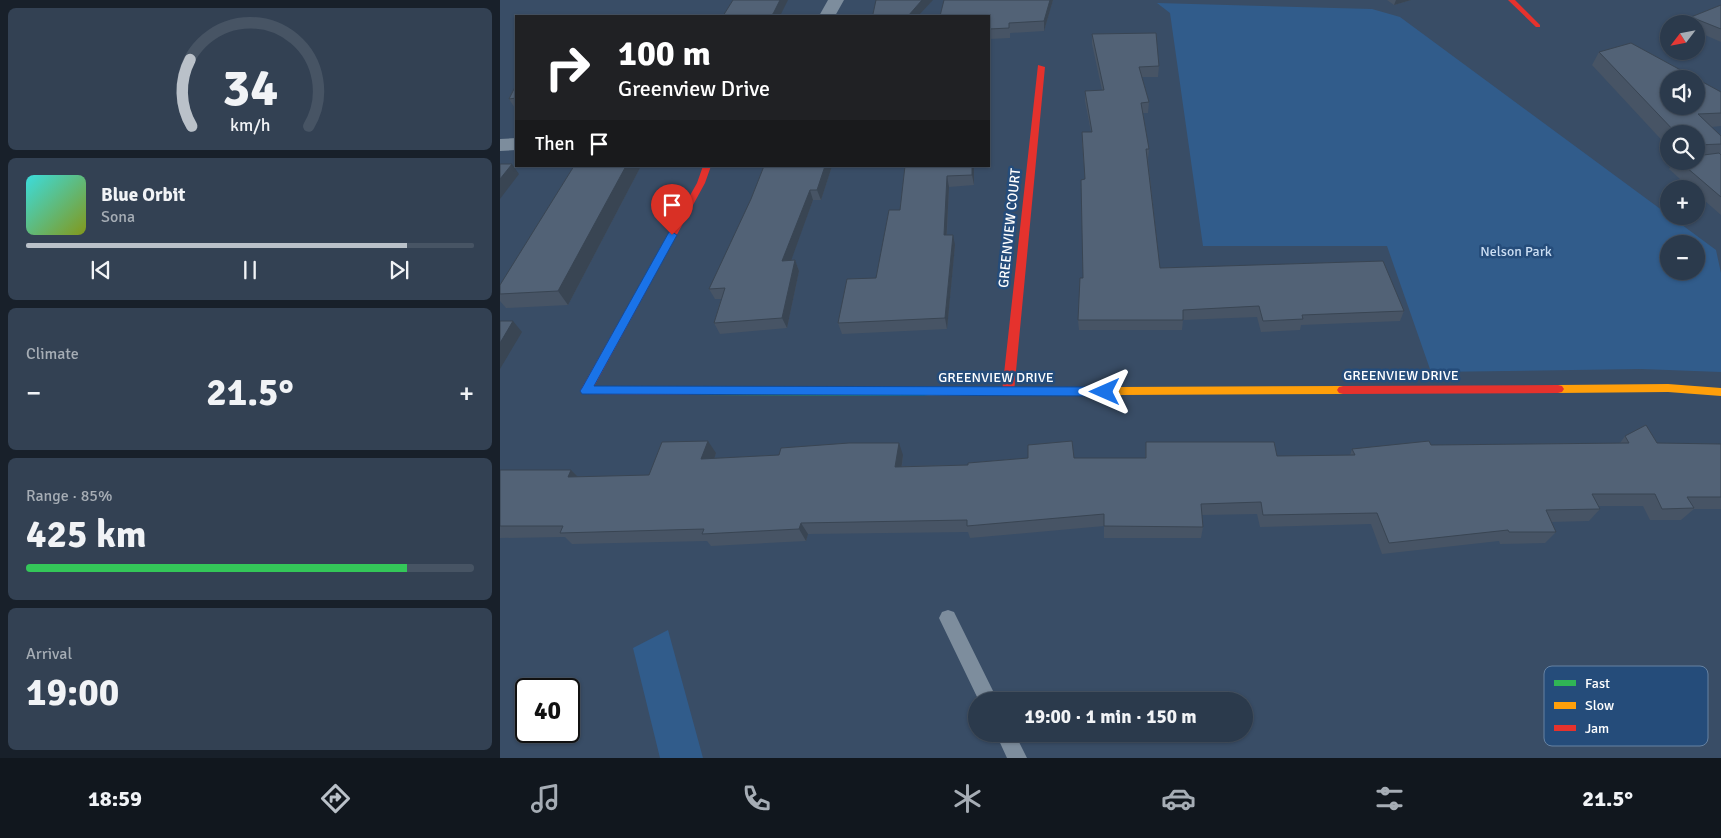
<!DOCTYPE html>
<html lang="en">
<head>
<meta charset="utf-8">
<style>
  body { margin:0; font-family:Signika,sans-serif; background:#334153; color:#f1f3f6; height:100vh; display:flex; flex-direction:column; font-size:19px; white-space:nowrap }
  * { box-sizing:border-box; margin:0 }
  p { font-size:16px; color:#a6adb5 }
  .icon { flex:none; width:28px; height:28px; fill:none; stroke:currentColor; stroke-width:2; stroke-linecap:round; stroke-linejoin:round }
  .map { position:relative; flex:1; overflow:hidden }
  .panel { display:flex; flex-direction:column; gap:8px; padding:8px; background:#18202a; width:500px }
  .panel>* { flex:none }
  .top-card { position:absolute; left:15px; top:15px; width:475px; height:152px; border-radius:0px; box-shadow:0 1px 4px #0004,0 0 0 1px #475464; background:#202124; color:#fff; overflow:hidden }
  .needle { width:32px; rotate:238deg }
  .tools { position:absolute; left:1160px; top:15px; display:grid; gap:10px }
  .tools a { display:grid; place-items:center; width:45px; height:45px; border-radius:50%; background:#2b3a4c; box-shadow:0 1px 4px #0004,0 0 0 1px #475464; font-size:25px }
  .speed { position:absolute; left:15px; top:678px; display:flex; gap:10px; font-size:25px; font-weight:700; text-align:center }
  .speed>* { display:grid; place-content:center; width:65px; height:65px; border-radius:50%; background:#2b3a4c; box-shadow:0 1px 4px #0004,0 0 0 1px #475464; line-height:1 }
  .speed .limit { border:2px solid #111; border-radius:8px; background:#fff; color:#111 }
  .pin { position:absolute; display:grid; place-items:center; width:42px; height:42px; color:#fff; margin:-51px -21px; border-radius:50% 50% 50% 0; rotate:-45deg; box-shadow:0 0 5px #0007 }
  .pin .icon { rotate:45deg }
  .me { position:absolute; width:55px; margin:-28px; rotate:270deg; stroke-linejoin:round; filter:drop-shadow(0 0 4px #0008) }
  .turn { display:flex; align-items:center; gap:18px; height:105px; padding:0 20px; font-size:22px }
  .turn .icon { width:65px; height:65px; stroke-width:2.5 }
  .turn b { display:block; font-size:35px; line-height:42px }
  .then { display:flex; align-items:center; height:48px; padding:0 20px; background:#0003; gap:10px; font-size:19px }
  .big { font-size:38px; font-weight:700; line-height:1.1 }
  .panel .tile { flex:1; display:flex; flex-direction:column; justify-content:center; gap:8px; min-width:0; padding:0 18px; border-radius:8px; background:#334153 }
  .panel .dial { align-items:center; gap:0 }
  .dial svg { height:130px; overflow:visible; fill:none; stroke:#475464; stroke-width:7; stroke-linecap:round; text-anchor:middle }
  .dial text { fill:#f1f3f6; stroke:none }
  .song { display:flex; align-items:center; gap:15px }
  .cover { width:60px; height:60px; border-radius:8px; background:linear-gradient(135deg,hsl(180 70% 55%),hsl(70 70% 35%)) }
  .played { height:5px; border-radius:2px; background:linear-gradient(90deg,#bac1c9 85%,#475464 85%) }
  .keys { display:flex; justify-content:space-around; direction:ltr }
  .heat { display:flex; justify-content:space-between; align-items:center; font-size:28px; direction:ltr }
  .charge { height:8px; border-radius:4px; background:linear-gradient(90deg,#34c759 85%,#475464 0) }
  .trip { position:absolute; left:468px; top:692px; width:285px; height:50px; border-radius:25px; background:#2b3a4c; box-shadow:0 1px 4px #0004,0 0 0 1px #475464; font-weight:700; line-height:50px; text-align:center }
  .dock { display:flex; height:80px; justify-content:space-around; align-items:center; background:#11171e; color:#a6adb5 }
  .dock .icon { width:35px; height:35px }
  .dock .active { color:#bac1c9 }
  .dock b { font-size:22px; color:#f1f3f6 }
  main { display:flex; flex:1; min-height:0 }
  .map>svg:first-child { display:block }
  .green { fill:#315c8b; fill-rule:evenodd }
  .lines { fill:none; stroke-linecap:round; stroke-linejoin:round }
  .lane { fill:#7d8d9d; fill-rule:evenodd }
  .street { fill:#7d8d9d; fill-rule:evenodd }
  .fast { fill:#30b455; fill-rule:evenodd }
  .slow { fill:#ff9f0a; fill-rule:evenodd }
  .jam { fill:#e5322d; fill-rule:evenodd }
  .wall { fill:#475465 }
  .shaded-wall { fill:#394553 }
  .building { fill:#526276; stroke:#394553; fill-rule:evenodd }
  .route { fill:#1a73e8; stroke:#114b97 }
  .labels { text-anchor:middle; stroke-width:5; stroke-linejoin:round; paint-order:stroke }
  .street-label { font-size:14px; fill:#fff; stroke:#254c7a }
  .park-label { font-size:14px; fill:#cbdef3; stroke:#254c7a }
  .key { fill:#254c7a; stroke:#6682a2; stroke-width:1 }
  .key-label { font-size:14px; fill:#fff }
</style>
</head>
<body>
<main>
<section class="panel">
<div class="tile dial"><svg viewBox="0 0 100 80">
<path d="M14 69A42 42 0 1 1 86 69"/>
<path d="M14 69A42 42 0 0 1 13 28" stroke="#bac1c9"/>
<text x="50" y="56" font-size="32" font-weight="700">34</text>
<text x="50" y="72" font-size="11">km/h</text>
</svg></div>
<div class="tile">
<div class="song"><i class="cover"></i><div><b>Blue Orbit</b><p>Sona</p></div></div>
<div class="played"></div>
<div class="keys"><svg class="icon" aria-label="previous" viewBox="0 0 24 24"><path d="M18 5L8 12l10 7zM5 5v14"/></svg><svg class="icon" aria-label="pause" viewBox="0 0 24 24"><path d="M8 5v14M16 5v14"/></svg><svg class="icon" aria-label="next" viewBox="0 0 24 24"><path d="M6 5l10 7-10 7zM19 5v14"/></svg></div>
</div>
<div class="tile"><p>Climate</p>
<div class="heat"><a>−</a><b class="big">21.5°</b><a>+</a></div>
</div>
<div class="tile"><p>Range · 85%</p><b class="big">425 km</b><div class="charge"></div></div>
<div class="tile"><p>Arrival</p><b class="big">19:00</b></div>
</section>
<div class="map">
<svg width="1221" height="758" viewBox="0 0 1221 758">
  <rect width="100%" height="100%" fill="#394d66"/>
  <path class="green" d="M657 3 872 9 900 17 1216 250 1221 273V372L1141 369 931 372 887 246H703L670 13ZM1169 244H1196V271H1169Z
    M168 630 203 758H160L133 648Z"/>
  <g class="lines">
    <path class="lane" d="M448 610 454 612 498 701H479L439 618 442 612Z
      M496 734H515L527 758H507Z"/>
    <path class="street" d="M328 0H344L335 16H319Z
      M16 138V150L0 151V139Z"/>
    <path class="fast" d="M195 387 428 388 432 389 434 392 432 395 428 396 195 395 191 394 189 391 191 388Z"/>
    <path class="slow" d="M1168 384 1221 388V396L1168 392 1058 393 1054 392 1052 389 1054 386 1058 385Z
      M843 386 847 387 849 390 847 393 843 394 428 396 424 395 422 392 424 389 428 388Z"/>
    <path class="jam" d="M1008 0H1015L1040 25V27H1036Z
      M538 65 545 67 514 392 512 395H504L502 392Z
      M203 166H211L205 183 94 387H195L199 388 201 391 199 394 195 395 82 394 80 391 197 183Z
      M1058 385 1062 386 1064 389 1062 392 1058 393 843 394 839 393 837 390 839 387 843 386Z"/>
  </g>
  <path class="wall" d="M553 0 544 31 510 33V38L489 39V16Z
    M887 0H911L894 5Z
    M1221 5V42L1196 31V24H1187L1191 17Z
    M592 34 659 66 658 77H642L649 102 648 113H643L649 149 648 159 660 268 904 311 900 321 801 325 800 330 761 332 757 317 683 320 682 330H579L578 320 583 278 585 179 582 143 591 132 585 101V91L602 90 592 44Z
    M1099 52 1221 92V126L1211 127 1221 136V215L1196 193V189H1191L1169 169 1174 161H1196V134H1169V148L1092 65Z
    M16 85V110L9 99Z
    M74 166H141L68 305 6 308 0 301V285Z
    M332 166 321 200H313L291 260H295L299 271 287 328 220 334 214 323 221 299H215L209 289Z
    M405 166H474V185L449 187 447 235 455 245 447 329 342 334 338 323 376 278 400 210Z
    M1125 436 1157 443 1221 444V509H1194L1181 520H1150L1143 506H1098L1100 509 1089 521 1051 522 1056 532 1045 543 1000 544 999 541 882 554 871 524 760 527 757 514 702 515 703 527 701 538H604V526L470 538 468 532 308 534 306 541 211 546 207 541 72 544 65 537 0 538V470L78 477 149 475 216 453 214 459 403 455 402 466 468 465 574 458H645L646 442 777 456 850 455 852 449 931 445 1120 443Z"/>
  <path class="shaded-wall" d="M280 0H288L280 16H267Z
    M422 0H433L418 16H408Z
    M550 0H553L544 31V21Z
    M896 0H911L894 5Z
    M12 164 19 174 0 199V179Z
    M126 166H141L68 305 58 291Z
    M325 166H332L321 200 317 190Z
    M472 166H474V185L472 175Z
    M447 176 449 187 446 246 444 235Z
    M310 190 313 200 287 272 282 261Z
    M453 235 455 245 447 329 445 318Z
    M295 260 299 271 287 328 282 318Z
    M13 321 22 332 0 369V343Z
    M208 441 216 453 210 472 201 459Z
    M399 443 403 455 400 479 395 467Z
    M71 470 83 482 68 477Z
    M301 523 308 534 306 541 299 529Z"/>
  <path class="building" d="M233 0H280L273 14 267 16H223Z
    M376 0H422L408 16H371L373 14Z
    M444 0H550L544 21 509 23V28L489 29V16H440Z
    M1221 5V29L1191 17Z
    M656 33 659 66 639 67 649 102 641 103 649 149H646L660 268 883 261 904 311 802 315 803 319 763 321 759 306 683 310V320H578L580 278H583L581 180 585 179 582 132H592L585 91 604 90 592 34Z
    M1131 43 1221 92V113L1198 114 1221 136V144L1196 145V134H1177L1099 52ZM1169 79H1196V106H1169Z
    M16 85V98L9 99Z
    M1219 153 1221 155V197L1179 161H1196V156Z
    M0 164H12L0 179Z
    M74 166H126L58 291 0 294V285Z
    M264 166H325L317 190H310L282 261 295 260 282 318 214 323 225 288 209 289 251 199Z
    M405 166H472V175L447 176 444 235H453L445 318 338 323 347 279 376 278 389 210H400Z
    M0 321H13L0 343Z
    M1146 425 1157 443 1221 444V497H1187L1194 508 1162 509 1155 494H1092L1100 509 1046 510 1056 532H1009L1008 530 889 543 877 513 763 515 761 502 701 504 703 527 604 526V514L467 526V520L301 523 299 529 202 534 204 529 60 533 63 526H0V470H71L68 477 149 475 162 442 208 441 201 459 279 455 281 448 349 443H399L395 467 468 465V463L528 458V445L572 441 574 458H646V442H774L777 456 855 455 852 449 929 441 931 445 1129 443 1125 436Z"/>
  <path class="route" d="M169 232H172L177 235 94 386 605 387 611 392 605 396 82 394 80 391 82 388Z"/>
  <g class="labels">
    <g class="street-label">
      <text transform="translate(509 228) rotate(-84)" y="5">GREENVIEW COURT</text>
      <text x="901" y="380">GREENVIEW DRIVE</text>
      <text x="496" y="382">GREENVIEW DRIVE</text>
    </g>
    <g class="park-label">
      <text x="1016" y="256">Nelson Park</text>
    </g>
  </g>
  <rect x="1044" y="666" width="164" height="80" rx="8" class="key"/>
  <rect x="1054" y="680" width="22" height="6" fill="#30b455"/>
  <rect x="1054" y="702" width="22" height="7" fill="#ff9f0a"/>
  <rect x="1054" y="725" width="22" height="6" fill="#e5322d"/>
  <g class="key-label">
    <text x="1085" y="688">Fast</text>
    <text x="1085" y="710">Slow</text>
    <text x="1085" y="733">Jam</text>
  </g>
</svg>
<div class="tools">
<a><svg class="needle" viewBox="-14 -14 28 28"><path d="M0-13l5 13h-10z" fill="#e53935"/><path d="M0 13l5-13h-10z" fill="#a6adb5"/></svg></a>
<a><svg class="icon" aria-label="sound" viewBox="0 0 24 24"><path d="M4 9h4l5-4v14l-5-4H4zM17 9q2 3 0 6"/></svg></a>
<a><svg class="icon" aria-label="search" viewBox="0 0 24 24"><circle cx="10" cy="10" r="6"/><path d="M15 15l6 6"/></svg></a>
<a>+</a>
<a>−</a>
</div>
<div class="speed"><div class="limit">40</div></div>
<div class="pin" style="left:172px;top:235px;background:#d93025"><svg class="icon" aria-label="arrive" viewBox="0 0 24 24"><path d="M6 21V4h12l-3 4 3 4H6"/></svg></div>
<svg class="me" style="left:605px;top:392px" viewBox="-20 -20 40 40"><path d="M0-17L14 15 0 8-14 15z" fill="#1a73e8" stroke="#fff" stroke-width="4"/></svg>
<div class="trip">19:00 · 1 min · 150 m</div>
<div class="top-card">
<div class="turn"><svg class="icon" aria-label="right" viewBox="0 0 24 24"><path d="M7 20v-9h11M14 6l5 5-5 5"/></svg><div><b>100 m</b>Greenview Drive</div></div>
<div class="then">Then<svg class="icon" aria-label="arrive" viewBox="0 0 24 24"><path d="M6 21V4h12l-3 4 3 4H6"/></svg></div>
</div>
</div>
</main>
<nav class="dock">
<b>18:59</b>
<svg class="icon active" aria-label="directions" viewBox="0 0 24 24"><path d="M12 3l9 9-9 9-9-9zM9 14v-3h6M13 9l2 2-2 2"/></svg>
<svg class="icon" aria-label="music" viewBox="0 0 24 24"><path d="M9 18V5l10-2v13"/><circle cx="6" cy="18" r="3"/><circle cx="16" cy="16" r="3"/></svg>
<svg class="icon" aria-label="phone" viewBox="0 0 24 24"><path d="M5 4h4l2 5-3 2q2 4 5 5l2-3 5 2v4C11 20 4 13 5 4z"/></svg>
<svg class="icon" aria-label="climate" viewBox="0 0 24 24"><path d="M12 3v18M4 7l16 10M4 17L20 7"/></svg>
<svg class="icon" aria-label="car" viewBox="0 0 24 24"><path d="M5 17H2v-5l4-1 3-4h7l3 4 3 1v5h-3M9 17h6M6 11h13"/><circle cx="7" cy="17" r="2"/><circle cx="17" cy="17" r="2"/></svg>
<svg class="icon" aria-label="filters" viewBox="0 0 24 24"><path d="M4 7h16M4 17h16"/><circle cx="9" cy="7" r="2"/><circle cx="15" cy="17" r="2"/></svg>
<b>21.5°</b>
</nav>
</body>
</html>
